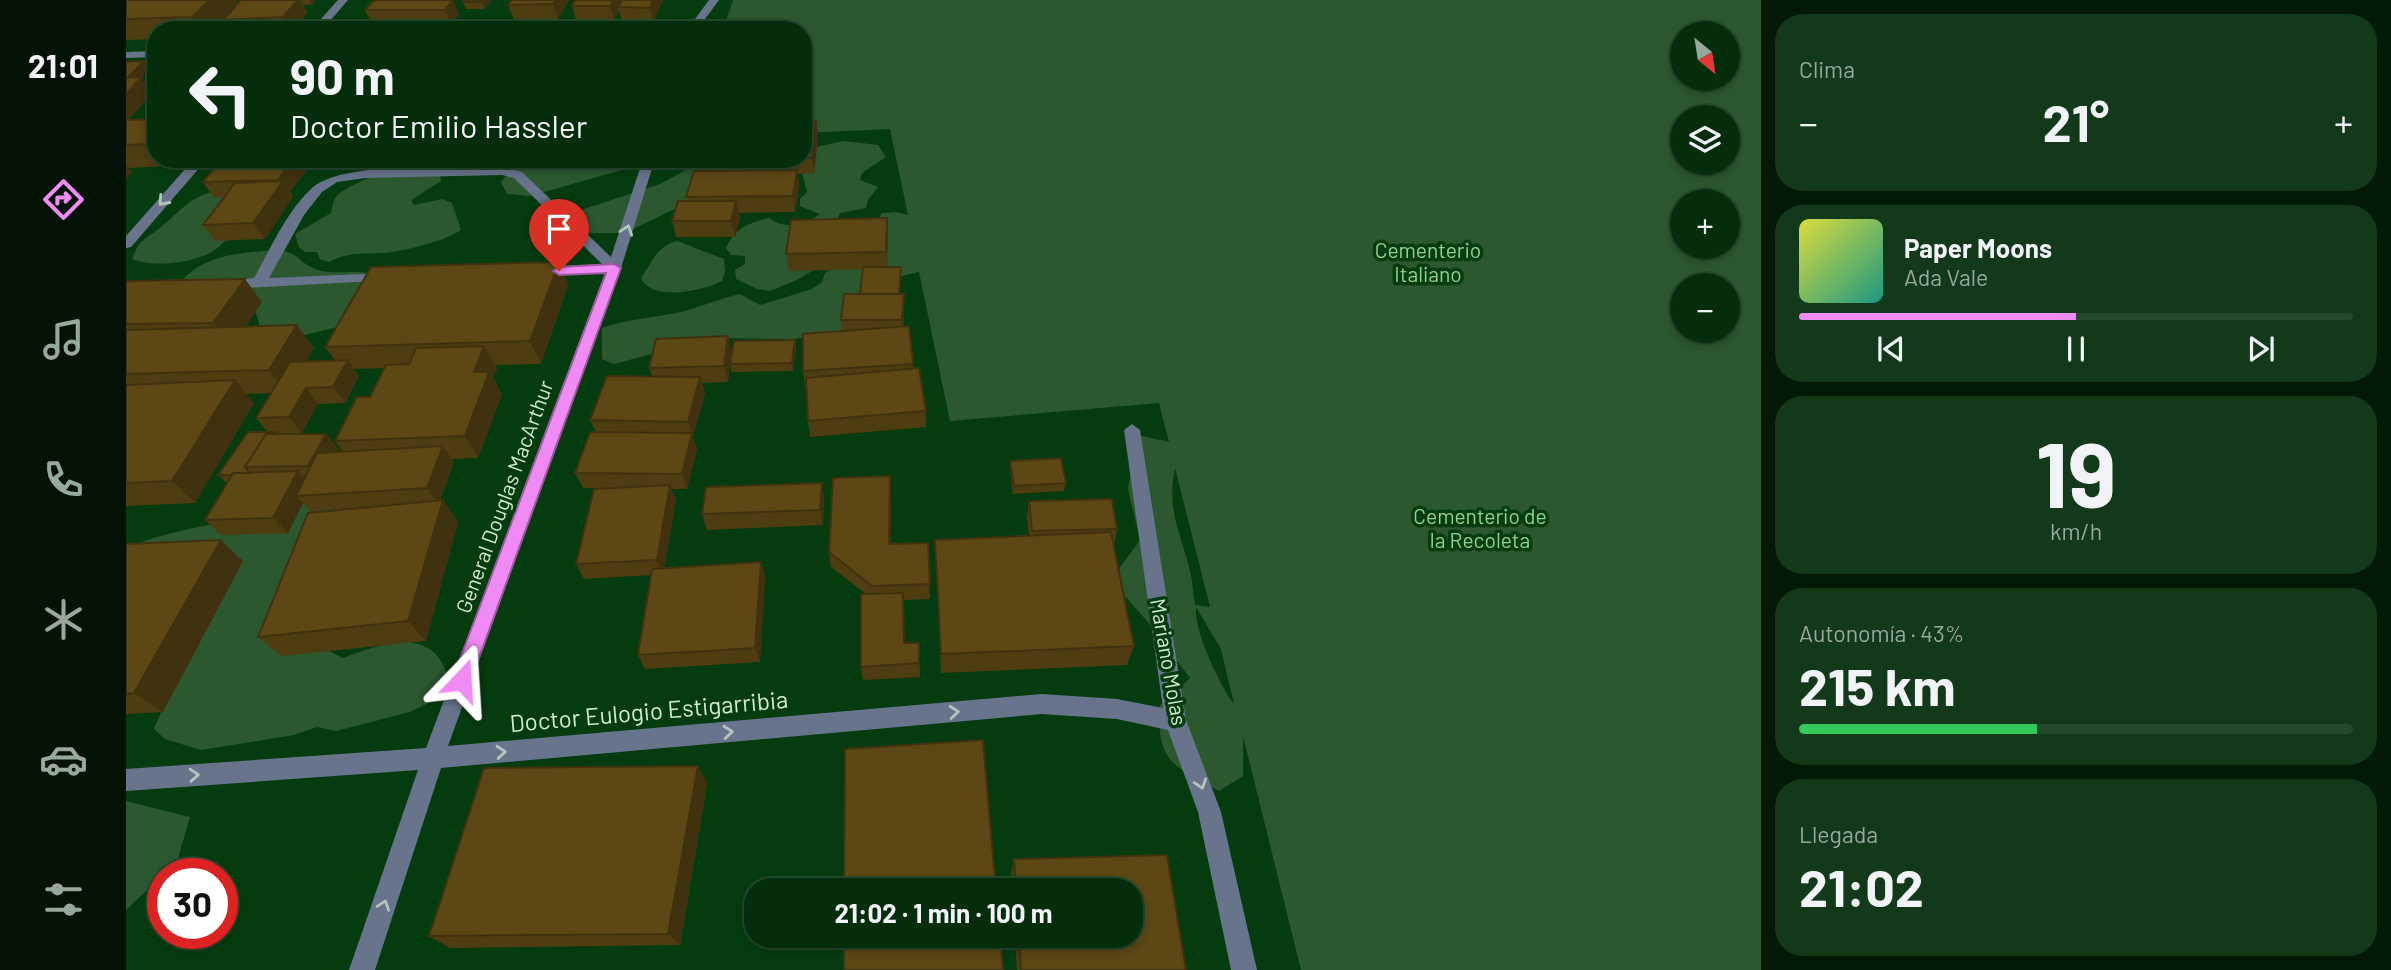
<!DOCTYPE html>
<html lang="es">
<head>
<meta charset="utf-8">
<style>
  body { margin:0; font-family:Barlow,sans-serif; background:#123919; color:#f1f3f6; height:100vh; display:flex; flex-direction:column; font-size:26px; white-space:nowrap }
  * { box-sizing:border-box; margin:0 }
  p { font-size:23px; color:#97a89d }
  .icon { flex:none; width:38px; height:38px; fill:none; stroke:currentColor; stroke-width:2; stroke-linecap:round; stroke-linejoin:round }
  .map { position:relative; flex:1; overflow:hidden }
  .panel { display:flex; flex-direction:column; gap:14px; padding:14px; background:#021906; width:630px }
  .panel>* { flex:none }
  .guide { position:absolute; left:21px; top:21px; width:665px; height:147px; border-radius:28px; box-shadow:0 4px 10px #0003,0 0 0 2px #25492c; background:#042d0b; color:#f1f3f6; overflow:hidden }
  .needle { width:46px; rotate:150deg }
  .tools { position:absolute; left:1544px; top:21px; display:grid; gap:14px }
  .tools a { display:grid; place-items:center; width:70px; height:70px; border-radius:50%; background:#042d0b; box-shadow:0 4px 10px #0003,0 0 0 2px #25492c; font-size:35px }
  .speed { position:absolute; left:21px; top:858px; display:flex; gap:14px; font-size:35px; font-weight:700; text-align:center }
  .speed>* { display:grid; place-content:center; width:91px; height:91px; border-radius:50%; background:#042d0b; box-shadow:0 4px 10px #0003,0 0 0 2px #25492c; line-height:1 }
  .speed .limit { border:10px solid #d22; background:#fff; color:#111 }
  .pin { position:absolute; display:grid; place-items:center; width:60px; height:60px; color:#fff; margin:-72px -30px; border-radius:50% 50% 50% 0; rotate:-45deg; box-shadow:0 0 7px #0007 }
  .pin .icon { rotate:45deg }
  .me { position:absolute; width:77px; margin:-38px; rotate:20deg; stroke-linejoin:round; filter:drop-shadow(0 0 5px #0008) }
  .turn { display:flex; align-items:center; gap:24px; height:147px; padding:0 28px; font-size:32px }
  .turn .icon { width:91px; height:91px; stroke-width:2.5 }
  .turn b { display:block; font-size:49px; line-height:60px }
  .big { font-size:52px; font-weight:700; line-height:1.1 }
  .panel .tile { flex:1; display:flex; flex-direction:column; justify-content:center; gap:10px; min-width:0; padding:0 24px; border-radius:28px; background:#123919 }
  .panel .dial { align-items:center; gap:0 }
  .dial b { font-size:91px; line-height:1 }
  .song { display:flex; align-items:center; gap:21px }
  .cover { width:84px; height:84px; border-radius:10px; background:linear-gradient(135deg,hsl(60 70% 55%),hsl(170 70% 35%)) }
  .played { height:7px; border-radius:4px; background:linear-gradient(90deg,#f08bf5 50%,#25492c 50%) }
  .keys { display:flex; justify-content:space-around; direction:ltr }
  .heat { display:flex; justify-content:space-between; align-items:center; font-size:38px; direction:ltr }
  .charge { height:10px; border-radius:5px; background:linear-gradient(90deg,#34c759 43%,#25492c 0) }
  .trip { position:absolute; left:618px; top:878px; width:399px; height:70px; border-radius:28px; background:#042d0b; box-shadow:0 4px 10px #0003,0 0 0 2px #25492c; font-weight:700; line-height:70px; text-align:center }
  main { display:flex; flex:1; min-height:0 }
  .tabs { display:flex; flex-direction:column; width:126px; justify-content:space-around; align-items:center; background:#021204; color:#97a89d }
  .tabs .icon { width:49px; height:49px }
  .tabs .on { color:#f08bf5 }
  .tabs b { font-size:32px; color:#f1f3f6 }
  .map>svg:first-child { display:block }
  .green { fill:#2c582f; fill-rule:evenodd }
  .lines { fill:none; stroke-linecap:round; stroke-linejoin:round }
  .minor { fill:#68748c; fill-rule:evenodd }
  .wall { fill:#4f3d12; fill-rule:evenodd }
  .shaded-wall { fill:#40320f }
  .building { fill:#5c4715; stroke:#40320f; stroke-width:2 }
  .oneway { stroke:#b1c7bc }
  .route { fill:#f08bf5; stroke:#9c5a9f; stroke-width:2 }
  .labels { text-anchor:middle; stroke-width:7; stroke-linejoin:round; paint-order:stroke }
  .park-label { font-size:21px; fill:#8cd48f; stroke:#053c0f }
  .street-label { font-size:21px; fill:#d0ebd0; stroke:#053c0f }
  .near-street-label { font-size:24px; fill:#d0ebd0; stroke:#053c0f }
</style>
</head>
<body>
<main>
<nav class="tabs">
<b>21:01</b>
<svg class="icon on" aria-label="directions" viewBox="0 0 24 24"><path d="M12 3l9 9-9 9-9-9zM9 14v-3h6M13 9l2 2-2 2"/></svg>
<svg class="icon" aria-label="music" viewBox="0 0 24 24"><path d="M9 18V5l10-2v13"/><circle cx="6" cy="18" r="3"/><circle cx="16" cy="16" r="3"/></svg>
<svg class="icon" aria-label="phone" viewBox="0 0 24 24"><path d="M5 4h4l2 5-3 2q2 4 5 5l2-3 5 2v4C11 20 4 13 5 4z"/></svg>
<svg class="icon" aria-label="climate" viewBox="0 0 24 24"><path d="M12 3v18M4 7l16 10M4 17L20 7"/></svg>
<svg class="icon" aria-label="car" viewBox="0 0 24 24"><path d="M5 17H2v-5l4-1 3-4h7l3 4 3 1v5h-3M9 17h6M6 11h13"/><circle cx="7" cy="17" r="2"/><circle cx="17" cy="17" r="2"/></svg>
<svg class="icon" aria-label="filters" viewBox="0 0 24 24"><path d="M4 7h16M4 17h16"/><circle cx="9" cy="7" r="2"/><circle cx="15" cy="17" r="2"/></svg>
</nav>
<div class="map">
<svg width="1635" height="970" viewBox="0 0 1635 970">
  <rect width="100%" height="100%" fill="#053c0f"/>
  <path class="green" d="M607 0H1635V970H1175L1117 736V776L1093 791C1048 766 1030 763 1034 705L1064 678 1021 621 985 580 1014 540 1002 489 1011 435 1043 442 1033 403 824 421 793 272 766 278 740 331 666 339 586 338 488 364 476 359V328C504 318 533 318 562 310 579 305 596 298 614 294L634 305 686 289 696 282 699 273 728 254 756 213 770 212 782 215 764 129 677 133V30H597ZM1556 33H1601V79H1556ZM1556 117H1601V163H1556ZM1556 201H1601V247H1556ZM1556 285H1601V331H1556ZM1049 468 1084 607 1069 605C1067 594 1067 582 1064 571 1055 533 1040 510 1049 468ZM1070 607 1095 649 1108 704C1094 686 1067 629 1070 607Z
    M717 141 752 145 760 157 736 173 734 180 752 187 742 200 740 208 714 213 694 266 671 280 644 291 631 289 610 279 609 270 619 264V256L605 255 600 248C609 228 623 223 643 218 657 230 679 225 694 214L674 206V199L681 192 674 165 677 159V150Z
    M393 159H510L506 167 404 196 381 194 375 182Z
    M580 159H613L616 168 561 203 507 229 494 233H455L441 223 458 209 534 184Z
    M291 163 314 175 315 181 285 200 288 205 316 199 326 203 335 230C320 241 275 252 256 253 235 254 222 252 203 262L194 259 191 252H179L173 247 169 234 205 213C206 208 207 201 210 197 219 185 275 164 291 163Z
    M106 189V234C100 239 95 246 89 250 69 263 28 268 6 259 14 238 19 240 35 227 62 204 68 192 106 189Z
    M551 241 598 259 599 272 596 281C577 291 525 302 515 278 527 261 530 247 551 241Z
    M152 250C174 253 171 261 187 268 206 277 230 268 250 275L225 324 174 336 135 330 130 313 54 283C76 254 119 252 152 250Z
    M244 478 193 624 203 651 217 658C256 644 306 624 322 677L307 701 284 712 210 731 191 727 168 735 75 750 39 739 28 729 36 710 3 547C36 533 68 528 103 521 151 510 197 494 244 478Z
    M0 801 64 817 51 862 0 910Z"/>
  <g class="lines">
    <path class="minor" d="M212 0H222L196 30H185Z
      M583 0H593L571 30H561Z
      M30 51V57L0 58V52Z
      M68 159H81L5 247 0 248V236Z
      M517 159H529L495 268 322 746 916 694 991 699 1037 708 998 430 1006 424 1014 430 1060 720 1095 812 1131 970H1105L1072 812 1042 730 991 719 916 714 315 768 249 970H223L292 770 0 791V769L300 748 479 273 408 274V268L413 267 476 264 388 178 376 175 239 178 211 182 196 192 178 215 143 278 262 273 267 274V280L98 289 93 287V281L128 278C145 248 160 212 186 188 216 160 332 168 376 167L396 172 485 257Z"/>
  </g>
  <path class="wall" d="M0 0H110L112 3 119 0H190L186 5H177L181 13 167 30H103L97 20 87 30H30V39L0 40Z
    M327 0 333 14 326 24H246L239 10Z
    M366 0 359 9H340L337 2Z
    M386 0H443L432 19H388L382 5Z
    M537 0 527 22H496L493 10 488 20H450L446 6Z
    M18 61 23 69 15 77 24 88 30 85V112L26 106 29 103H23L21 99 2 120 30 119V159H44L38 166 3 168 6 172 0 179V62Z
    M677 121H690L692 137 688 173 671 174 673 186 669 212 613 213 614 217 609 237H550L546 221 561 201 560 197 590 171 587 159H677Z
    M96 159H173L180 171 164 192 167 197 139 239 89 241 77 225 97 197 88 198 77 182Z
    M235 159H390L375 168 338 169 334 160 329 167H239Z
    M761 218V267L775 276 774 294H778V327L783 326 787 368 800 411V427L684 437 682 421 681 387H679L677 371 716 331 715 320 734 294 737 269 663 271 660 254Z
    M433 262 442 285 415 364 369 365 371 369 367 378 376 394 352 458 326 459 328 462 314 500H317L332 522 300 641 155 656 132 637 225 509 184 511 177 503 162 533 95 535 79 520 101 483 92 475 142 432 130 418 145 393 120 394 128 403 69 503 0 506V281L136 302 119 327 188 348 180 361 209 360 199 347ZM259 368 244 397 209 441 217 452H211L213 449 200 434H152L176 433 192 404 219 403 233 376 228 369Z
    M602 336 606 352 669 340 670 348 667 371 606 372 604 365 602 382 576 383 579 393 567 437 571 449 561 489H545L550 500 538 568 635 562 639 577 634 662 519 669 512 655 525 575 458 579 450 564 471 488H457L449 473 470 432 464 420 526 376 523 368Z
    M884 461 940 483 938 491 887 494 884 469Z
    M696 483 698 498 697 525 581 530 576 514Z
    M765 492V544L802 543 804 599 777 600 779 643H793L794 677 737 680 735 667 740 594 705 567 703 552Z
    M903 501 991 529 988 545 1008 646 1001 665 815 673 809 540 903 536 901 516Z
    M0 544 117 561 37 712 0 714Z
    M581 783 554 945 324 948 303 936Z
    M1041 855 1060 970H891L889 936H1004V891H886L885 873 888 859Z"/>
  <path class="shaded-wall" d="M84 0H110L113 4 87 30H73L66 17Z
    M172 0H174L181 13 167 30H164L157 17Z
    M184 0H190L186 5Z
    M327 0 333 14 326 24 319 10Z
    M357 0H366L359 9 356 2Z
    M430 0H443L432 19 427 4Z
    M487 0H498L492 7 493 10 488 20 484 6Z
    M527 0H537L527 22 524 8Z
    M18 61 23 69 2 90 0 79Z
    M16 77 27 93 17 95 21 99 0 122V94Z
    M690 121 692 137 688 173 686 158Z
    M30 134V155L21 144Z
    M33 159H44L38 166Z
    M167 159H173L180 171 164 192 167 197 139 239 127 223 155 185 152 180Z
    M325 159H333L329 167Z
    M371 159H390L375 168Z
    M0 165 6 172 0 179Z
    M671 170 673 186 669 212 667 196Z
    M610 201 614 217 609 237 605 221Z
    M761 218 762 234 761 269 760 252Z
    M433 262 442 285 415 364 404 341Z
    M119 279 136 302 106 346 87 323Z
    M778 294V311L777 336 776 320Z
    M171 325 188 348 162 393 143 370Z
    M602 336 606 353 602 382 598 366Z
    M669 340 670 348 667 371 666 363Z
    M358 346 371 369 367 378 376 394 352 458 339 436 348 372Z
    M222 360 233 376 219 403 207 387Z
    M574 377 579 393 567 437 571 449 561 489 556 474 566 433 562 422Z
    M109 380 128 403 69 503 46 481Z
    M180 388 192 404 176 433 163 417Z
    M200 434 213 449 196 481 182 466Z
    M317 446 328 462 312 504 301 488Z
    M172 471 186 487 170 496 177 503 162 533 147 518Z
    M764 476 765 492V559L763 544Z
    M696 483 698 498 697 525 694 510Z
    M544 485 550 500 537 575 531 560Z
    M317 500 332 522 300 641 282 621Z
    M95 540 117 561 37 712 8 693Z
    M635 562 639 577 634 662 629 648Z
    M572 766 581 783 554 945 542 934Z"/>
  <path class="building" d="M0 0H84L66 17 0 19Z
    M115 0H172L157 17 97 20Z
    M248 0H327L319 10H239Z
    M338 0H357L356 2H337Z
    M386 0H430L427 4 382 5Z
    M449 0H487L484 6H446Z
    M496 0H527L524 8 492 7Z
    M18 61 1 78H0V62Z
    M16 77 0 94V78Z
    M28 85H30V95H17Z
    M30 119V134L21 144 0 145V120Z
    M677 121H690L686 158H677Z
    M96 159H167L152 180 77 182Z
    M671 170 667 196 560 197 568 171Z
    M157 181 127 223 77 225 109 183Z
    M552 201H610L605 221H546Z
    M761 218 760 252 660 254 665 220Z
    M433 262 404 341 199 347 245 267Z
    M737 267H775L773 294H734Z
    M119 279 87 323 0 324V281Z
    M718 294H778L776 320H715Z
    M171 325 143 370 0 374V330Z
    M783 326 787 364 677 371V334Z
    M602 336 598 366 523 368 530 339Z
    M669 340 666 363 604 364 608 341Z
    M358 346 348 372H363L339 436 209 441 231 397H244L260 365 283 364 290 348Z
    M222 360 207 387 180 388 163 417 130 418 164 362Z
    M793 368 800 411 682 421 680 378Z
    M481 376 574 377 562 422 464 420Z
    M109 380 46 481 0 483V385Z
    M122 432H150L149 434H140L119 467 124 473H107L105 475H92Z
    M464 432 566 433 556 474 449 473Z
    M140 434H200L182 466 119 467Z
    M317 446 301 488 170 496 191 453Z
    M935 458 940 483 888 486 884 461Z
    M172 471 147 518 79 520 107 473Z
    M764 476 763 544 802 543 804 584 746 586 703 552 707 478Z
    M696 483 694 510 576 514 580 487Z
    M544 485 531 560 450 564 468 489Z
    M986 499 991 529 906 531 903 501Z
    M317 500 282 621 132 637 182 513Z
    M985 532 1008 646 815 654 809 540Z
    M95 540 8 693 0 694V544Z
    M635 562 629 648 512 655 526 569Z
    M777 593 778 643H793V663L735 667V594Z
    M857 740 870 891H718L719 749Z
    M572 766 542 934 303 936 358 768Z
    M1041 855 1060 970H895L893 936H1004V891H890L888 859Z
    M718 936H874L877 970H718Z"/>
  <defs><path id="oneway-chevron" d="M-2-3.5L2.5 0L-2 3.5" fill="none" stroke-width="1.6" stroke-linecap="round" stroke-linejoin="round" transform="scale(1.75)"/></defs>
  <g class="oneway">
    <use href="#oneway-chevron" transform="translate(37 201) rotate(132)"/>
    <use href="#oneway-chevron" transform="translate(501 230) rotate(-72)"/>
    <use href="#oneway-chevron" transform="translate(828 712) rotate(-5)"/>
    <use href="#oneway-chevron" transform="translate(602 732) rotate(-5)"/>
    <use href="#oneway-chevron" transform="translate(375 752) rotate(-5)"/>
    <use href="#oneway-chevron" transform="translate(68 775) rotate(-4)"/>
    <use href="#oneway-chevron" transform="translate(1075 784) rotate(72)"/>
    <use href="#oneway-chevron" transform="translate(258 905) rotate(-71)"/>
  </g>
  <path class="route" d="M488 264 495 268 345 680 342 686 336 689 329 686 326 680 480 273 433 275 427 271 433 267Z"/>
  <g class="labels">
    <g class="park-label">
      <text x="1302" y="258">Cementerio<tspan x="1302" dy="24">Italiano</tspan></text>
      <text x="1354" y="524">Cementerio de<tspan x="1354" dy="24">la Recoleta</tspan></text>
    </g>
    <g class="street-label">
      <text transform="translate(379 497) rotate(-70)" y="7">General Douglas MacArthur</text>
      <text transform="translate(1042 662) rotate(80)" y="7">Mariano Molas</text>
    </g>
    <g class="near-street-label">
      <text transform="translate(523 712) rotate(-5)" y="8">Doctor Eulogio Estigarribia</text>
    </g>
  </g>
</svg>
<div class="tools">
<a><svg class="needle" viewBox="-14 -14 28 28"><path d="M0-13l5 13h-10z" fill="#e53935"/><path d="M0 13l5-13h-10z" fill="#97a89d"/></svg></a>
<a><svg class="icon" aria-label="layers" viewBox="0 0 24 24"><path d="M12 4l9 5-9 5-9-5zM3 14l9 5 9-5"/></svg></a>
<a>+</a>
<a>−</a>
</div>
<div class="speed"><div class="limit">30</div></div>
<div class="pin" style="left:433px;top:271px;background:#d93025"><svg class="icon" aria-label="arrive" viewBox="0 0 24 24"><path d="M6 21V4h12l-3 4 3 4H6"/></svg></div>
<svg class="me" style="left:336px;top:680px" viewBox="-20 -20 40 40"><path d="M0-17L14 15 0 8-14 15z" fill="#f08bf5" stroke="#fff" stroke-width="4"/></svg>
<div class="trip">21:02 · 1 min · 100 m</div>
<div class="guide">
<div class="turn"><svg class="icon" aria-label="left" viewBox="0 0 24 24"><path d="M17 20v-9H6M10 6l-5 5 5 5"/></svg><div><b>90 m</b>Doctor Emilio Hassler</div></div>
</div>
</div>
<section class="panel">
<div class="tile"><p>Clima</p>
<div class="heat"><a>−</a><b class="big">21°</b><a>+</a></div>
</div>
<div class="tile">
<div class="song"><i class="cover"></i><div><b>Paper Moons</b><p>Ada Vale</p></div></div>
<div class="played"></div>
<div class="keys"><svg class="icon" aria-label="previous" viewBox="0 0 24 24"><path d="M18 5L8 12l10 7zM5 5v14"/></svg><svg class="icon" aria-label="pause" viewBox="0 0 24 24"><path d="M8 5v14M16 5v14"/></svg><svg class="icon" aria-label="next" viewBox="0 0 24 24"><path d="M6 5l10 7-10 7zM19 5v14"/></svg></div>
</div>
<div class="tile dial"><b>19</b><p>km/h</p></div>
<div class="tile"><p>Autonomía · 43%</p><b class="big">215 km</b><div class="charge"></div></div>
<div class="tile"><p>Llegada</p><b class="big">21:02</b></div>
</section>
</main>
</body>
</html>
